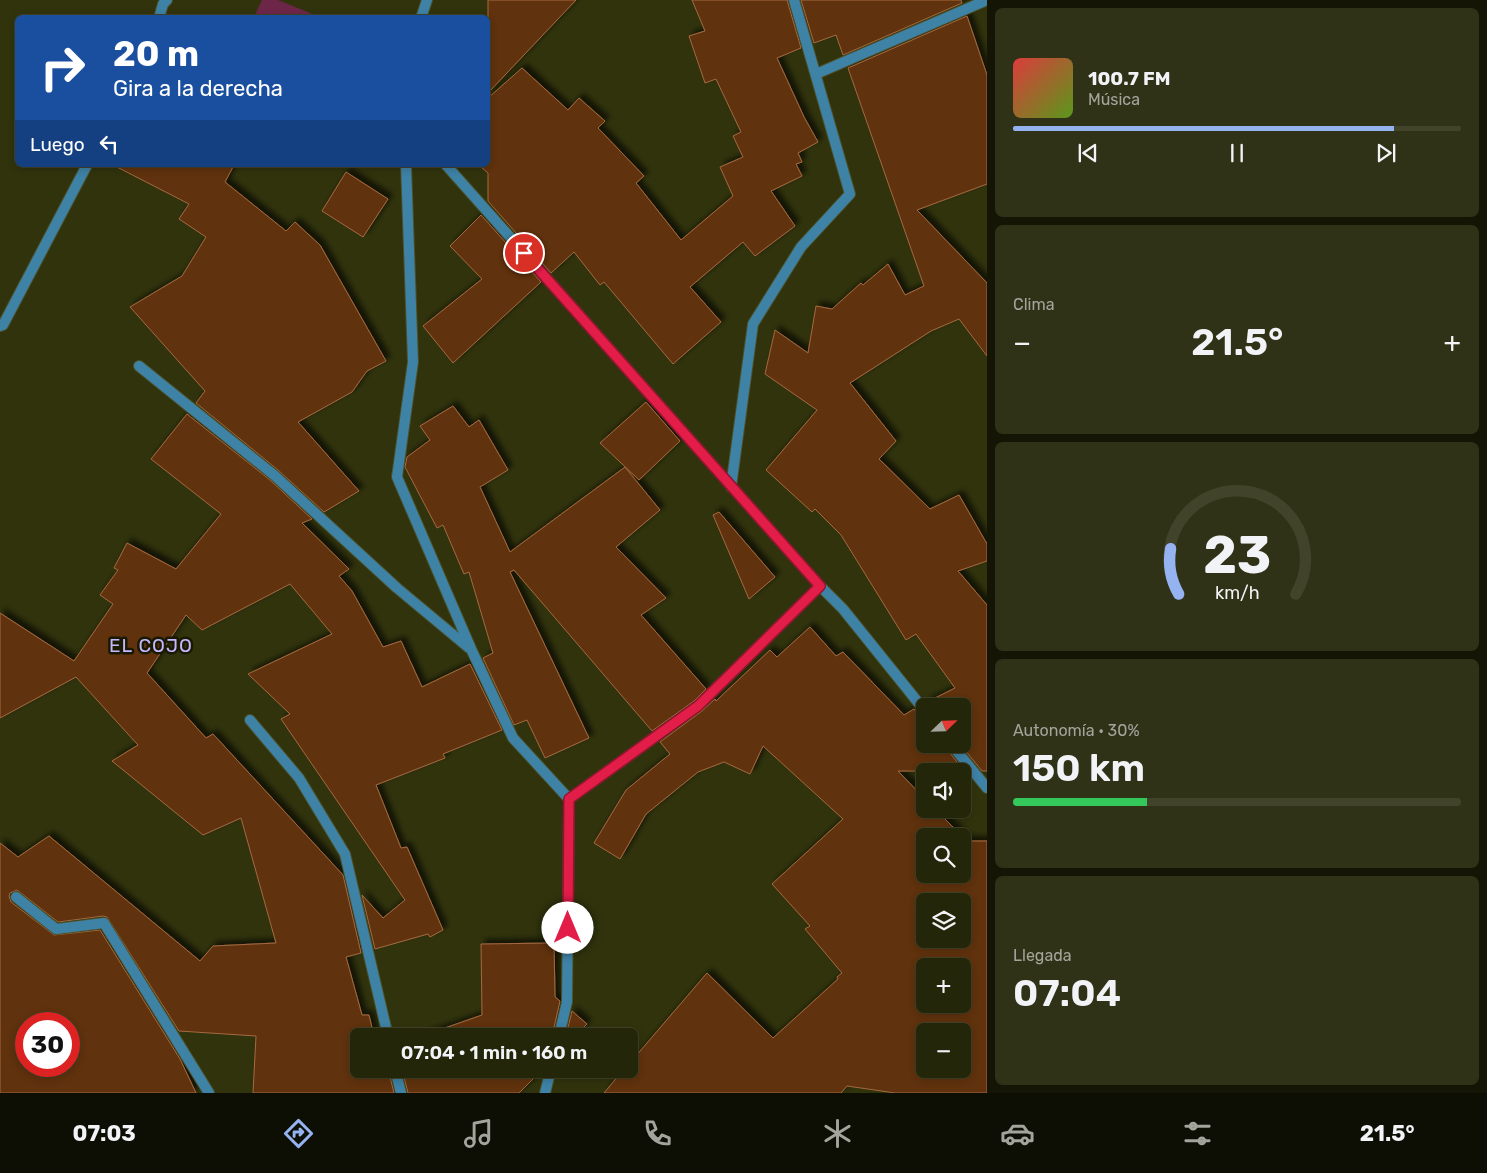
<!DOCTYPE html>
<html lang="es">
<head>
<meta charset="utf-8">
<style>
  body { margin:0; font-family:Rubik,sans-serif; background:#303217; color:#f1f3f6; height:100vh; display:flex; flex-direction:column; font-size:19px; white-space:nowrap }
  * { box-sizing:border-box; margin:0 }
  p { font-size:16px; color:#a3a59c }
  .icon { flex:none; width:28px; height:28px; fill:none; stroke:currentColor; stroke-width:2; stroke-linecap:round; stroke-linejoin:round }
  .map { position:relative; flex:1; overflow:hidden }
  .details { display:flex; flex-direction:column; gap:8px; padding:8px; background:#141505; width:500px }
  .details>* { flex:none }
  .top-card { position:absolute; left:15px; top:15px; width:475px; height:152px; border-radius:8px; box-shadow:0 2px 8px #0003,0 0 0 1px #41432a; background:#1a4fa0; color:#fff; overflow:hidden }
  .needle { width:32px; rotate:67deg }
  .controls { position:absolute; left:916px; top:698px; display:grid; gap:10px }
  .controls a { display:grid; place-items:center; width:55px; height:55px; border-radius:8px; background:#242609; box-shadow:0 2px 8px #0003,0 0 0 1px #41432a; font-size:25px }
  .speed { position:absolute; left:15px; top:1012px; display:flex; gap:10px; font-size:25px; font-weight:700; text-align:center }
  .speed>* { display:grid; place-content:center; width:65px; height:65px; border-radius:50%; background:#242609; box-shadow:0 2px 8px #0003,0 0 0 1px #41432a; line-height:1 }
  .speed .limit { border:8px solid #d22; background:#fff; color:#111 }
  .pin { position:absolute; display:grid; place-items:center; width:42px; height:42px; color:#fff; margin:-21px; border:2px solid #fff; border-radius:50%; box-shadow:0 1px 5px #0007 }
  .me { position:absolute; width:55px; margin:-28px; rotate:0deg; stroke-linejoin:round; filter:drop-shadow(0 0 4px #0008) }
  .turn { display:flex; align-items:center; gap:18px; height:105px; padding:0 15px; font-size:22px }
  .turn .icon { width:65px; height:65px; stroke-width:2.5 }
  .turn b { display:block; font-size:35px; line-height:42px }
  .then { display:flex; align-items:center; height:48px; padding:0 15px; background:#0003; gap:10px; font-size:19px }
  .big { font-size:38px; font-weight:600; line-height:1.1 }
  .details .tile { flex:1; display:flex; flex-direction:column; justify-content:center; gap:8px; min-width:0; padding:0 18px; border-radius:8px; background:#303217 }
  .details .dial { align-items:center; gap:0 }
  .dial svg { height:130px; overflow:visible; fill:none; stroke:#41432a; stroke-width:7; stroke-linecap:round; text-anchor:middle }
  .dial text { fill:#f1f3f6; stroke:none }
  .song { display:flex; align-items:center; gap:15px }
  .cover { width:60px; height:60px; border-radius:8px; background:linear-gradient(135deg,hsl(0 70% 55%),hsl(90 70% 35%)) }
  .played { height:5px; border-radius:2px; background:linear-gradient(90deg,#95b2f1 85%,#41432a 85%) }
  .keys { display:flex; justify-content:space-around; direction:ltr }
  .heat { display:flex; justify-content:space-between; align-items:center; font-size:28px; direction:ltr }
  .charge { height:8px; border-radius:4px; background:linear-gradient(90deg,#34c759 30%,#41432a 0) }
  .trip { position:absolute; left:350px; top:1028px; width:288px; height:50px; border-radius:8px; background:#242609; box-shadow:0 2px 8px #0003,0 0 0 1px #41432a; font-weight:600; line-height:50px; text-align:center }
  .menu { display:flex; height:80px; justify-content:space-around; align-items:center; background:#0e0f04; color:#a3a59c }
  .menu .icon { width:35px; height:35px }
  .menu .current { color:#95b2f1 }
  .menu b { font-size:22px; color:#f1f3f6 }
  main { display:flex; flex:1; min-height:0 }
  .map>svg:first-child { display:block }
  .pitch { fill:#6d2647 }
  .building { fill:#613310; stroke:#a56940; fill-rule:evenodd; filter:url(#shadow) }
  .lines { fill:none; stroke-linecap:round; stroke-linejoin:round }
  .minor-casing { stroke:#4c5029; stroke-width:12 }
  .minor { stroke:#3e82a6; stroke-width:10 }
  .route-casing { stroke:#92132f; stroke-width:12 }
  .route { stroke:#e11d48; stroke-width:9 }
  .labels { text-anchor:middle; stroke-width:5; stroke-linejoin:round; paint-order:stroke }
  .quarter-label { font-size:19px; letter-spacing:1px; fill:#c6b7fe; stroke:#181a00 }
</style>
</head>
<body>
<main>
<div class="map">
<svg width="987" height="1093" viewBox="0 0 987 1093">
  <defs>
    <filter id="shadow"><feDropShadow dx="4.5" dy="-4.5" stdDeviation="2.5" flood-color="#0009"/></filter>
  </defs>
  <rect width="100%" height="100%" fill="#30330c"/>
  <path class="pitch" d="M262 0H278L320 17H254Z"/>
  <path class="building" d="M488 0H576L488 93Z
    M692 0H787L801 48 777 58 804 117 818 142 798 153 802 162 796 164 802 176 771 191 795 226 755 256 743 242 690 287 721 322 673 364 604 282 600 285 574 252 551 273 488 201V173L481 167 483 165H488V98L522 68 568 110 579 98 605 121 598 128 644 176 636 183 681 240 733 196 720 167 743 157 733 136 741 132 716 79 705 83 689 36 705 31Z
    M801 0H961L962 3 843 55 836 35 814 43Z
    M967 16 987 75V184L917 210 987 283V356L959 319 931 331 850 383 896 441 879 459 930 509 959 495 987 544V561L958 571 987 605V771H982L960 744H962V706H930L927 702 955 688 916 634 906 640 841 535 815 509 812 512 766 470 817 410 765 374 775 330 808 353 816 306 832 309 861 283 863 285 888 264 905 295 924 286 848 68Z
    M113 165H234L225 182 286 231 295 222 320 245 386 361 367 371 352 392 298 422 359 491 324 512 278 470 196 403 205 391 130 307 182 276 206 237 179 219 189 204Z
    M346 172 388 199 363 237 322 211Z
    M481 215 541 282 453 363 423 326 482 279 450 246Z
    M646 402 680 441 639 480 600 443Z
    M453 406 469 427 479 420 508 470 480 487 510 552 625 467 660 510 616 547 666 598 641 615 706 689 694 701 652 731 514 570 510 572 589 738 545 758 527 720 514 725 483 658 493 653 469 572 464 574 443 525 437 528 405 467 407 457 430 440 420 426Z
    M187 414 270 480 312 519 302 523 349 569 339 576 352 591 383 647 401 641 422 687 470 664 502 730 443 754 445 758 376 785 401 848 407 847 443 930 430 937 428 934 375 949 362 895 383 918 405 900 281 719 290 714 248 674 332 634 290 584 202 630 186 615 147 673 206 738 213 734 343 875 361 953 346 957 362 1015H369L374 1036H359V1069H388L394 1093H253L256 1036 179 1031 107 917 103 916 58 922 17 890 10 893 9 896 11 902 54 935 100 930 180 1059 196 1093H0V843L18 857 49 836 200 961 213 946 276 943 241 818 203 835 112 761 138 745 76 677 0 718V613L74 661 113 604 100 595 118 570 114 568 127 543 176 569 221 514 151 459ZM26 1024H69V1066H26Z
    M719 512 775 577 749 599 713 515Z
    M810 627 836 656 843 652 904 715 914 709 920 716 925 718V744H944L946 748 964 771H898L925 799V809H935L962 836H925V874H962V837L967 841H987V1093H895L847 1086 841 1093H604L624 1069H629V1064L707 973 773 1038 838 979 837 977 842 973 805 929 810 926 772 884 843 819 763 746 750 774 724 762 698 772 646 814 620 859 594 843 626 790 670 754 660 742 702 711 715 699 716 701 770 650 777 657ZM925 901H962V939H925ZM925 966H962V1004H925ZM925 1031H962V1069H925Z
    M554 943 555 997 560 1001 552 1036H422L482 1015 481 944Z
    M572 1011 587 1024 575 1036H566Z
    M402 1069H543L519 1093H408Z"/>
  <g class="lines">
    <defs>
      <path id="minor" d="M159 18 163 4 167 0
        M421 18 427 0
        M816 74 987 0
        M406 165 413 362 397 477 472 651 513 738 569 799 567 1002 559 1036
        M446 165 820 586 843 609 925 711
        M0 326 3 325 87 165
        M139 366 274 475 397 588 469 648
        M731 487 753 324 801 247 850 194 794 0
        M250 720 299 778 345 854 388 1036
        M951 744 987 788
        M569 799 698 706 820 586
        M16 897 56 929 104 923 209 1093
        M395 1069 401 1093
        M545 1093 551 1069"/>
    </defs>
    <use href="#minor" class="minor-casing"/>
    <use href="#minor" class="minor"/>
  </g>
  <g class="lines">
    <defs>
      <path id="route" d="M524 253 820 586 698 706 569 799 568 928"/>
    </defs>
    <use href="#route" class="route-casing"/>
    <use href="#route" class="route"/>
  </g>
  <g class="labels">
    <g class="quarter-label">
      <text x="151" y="652">EL COJO</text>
    </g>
  </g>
</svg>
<div class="controls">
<a><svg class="needle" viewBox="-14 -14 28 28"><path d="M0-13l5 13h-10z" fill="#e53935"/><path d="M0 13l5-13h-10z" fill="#a3a59c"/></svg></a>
<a><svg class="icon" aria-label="sound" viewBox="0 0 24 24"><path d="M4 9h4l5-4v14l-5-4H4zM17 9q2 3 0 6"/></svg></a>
<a><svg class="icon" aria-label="search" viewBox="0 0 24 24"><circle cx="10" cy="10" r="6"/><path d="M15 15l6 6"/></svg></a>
<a><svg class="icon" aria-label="layers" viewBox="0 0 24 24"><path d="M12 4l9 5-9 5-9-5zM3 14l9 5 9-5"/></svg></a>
<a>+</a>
<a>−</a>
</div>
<div class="speed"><div class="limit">30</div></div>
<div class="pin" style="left:524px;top:253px;background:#d93025"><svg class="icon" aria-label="arrive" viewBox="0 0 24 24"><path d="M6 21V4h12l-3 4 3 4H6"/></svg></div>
<svg class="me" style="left:568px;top:928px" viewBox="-20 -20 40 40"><circle r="19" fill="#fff"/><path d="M0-13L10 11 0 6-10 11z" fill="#e11d48"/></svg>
<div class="trip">07:04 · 1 min · 160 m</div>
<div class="top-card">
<div class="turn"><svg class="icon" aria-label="right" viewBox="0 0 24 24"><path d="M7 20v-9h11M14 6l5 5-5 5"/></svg><div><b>20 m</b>Gira a la derecha</div></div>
<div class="then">Luego<svg class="icon" aria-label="left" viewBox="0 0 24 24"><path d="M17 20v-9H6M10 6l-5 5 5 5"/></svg></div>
</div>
</div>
<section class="details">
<div class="tile">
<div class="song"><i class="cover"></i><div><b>100.7 FM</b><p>Música</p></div></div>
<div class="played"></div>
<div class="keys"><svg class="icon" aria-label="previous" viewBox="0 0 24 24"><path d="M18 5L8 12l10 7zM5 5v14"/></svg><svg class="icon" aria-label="pause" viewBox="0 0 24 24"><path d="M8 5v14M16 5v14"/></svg><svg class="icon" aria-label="next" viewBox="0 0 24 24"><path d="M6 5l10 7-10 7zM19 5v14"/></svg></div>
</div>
<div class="tile"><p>Clima</p>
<div class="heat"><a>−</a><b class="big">21.5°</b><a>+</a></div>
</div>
<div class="tile dial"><svg viewBox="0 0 100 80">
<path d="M14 69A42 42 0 1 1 86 69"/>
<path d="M14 69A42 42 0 0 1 9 41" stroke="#95b2f1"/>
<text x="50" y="56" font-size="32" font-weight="700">23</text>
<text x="50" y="72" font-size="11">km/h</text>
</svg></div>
<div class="tile"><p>Autonomía · 30%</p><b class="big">150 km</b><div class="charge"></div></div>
<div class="tile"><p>Llegada</p><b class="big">07:04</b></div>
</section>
</main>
<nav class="menu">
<b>07:03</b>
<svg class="icon current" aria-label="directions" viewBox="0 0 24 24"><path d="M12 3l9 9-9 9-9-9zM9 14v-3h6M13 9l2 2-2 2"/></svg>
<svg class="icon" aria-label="music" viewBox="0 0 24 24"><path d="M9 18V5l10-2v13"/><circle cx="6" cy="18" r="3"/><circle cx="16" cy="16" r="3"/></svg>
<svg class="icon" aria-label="phone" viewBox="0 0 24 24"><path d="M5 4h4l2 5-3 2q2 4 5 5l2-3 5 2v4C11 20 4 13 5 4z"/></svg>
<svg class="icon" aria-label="climate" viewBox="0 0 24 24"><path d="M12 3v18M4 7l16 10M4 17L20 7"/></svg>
<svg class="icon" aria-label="car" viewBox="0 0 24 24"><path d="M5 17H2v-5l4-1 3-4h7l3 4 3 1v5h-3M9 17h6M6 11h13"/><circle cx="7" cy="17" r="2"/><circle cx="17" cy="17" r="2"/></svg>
<svg class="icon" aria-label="filters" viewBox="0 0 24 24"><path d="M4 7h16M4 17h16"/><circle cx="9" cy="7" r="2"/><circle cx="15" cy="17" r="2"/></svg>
<b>21.5°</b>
</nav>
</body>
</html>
